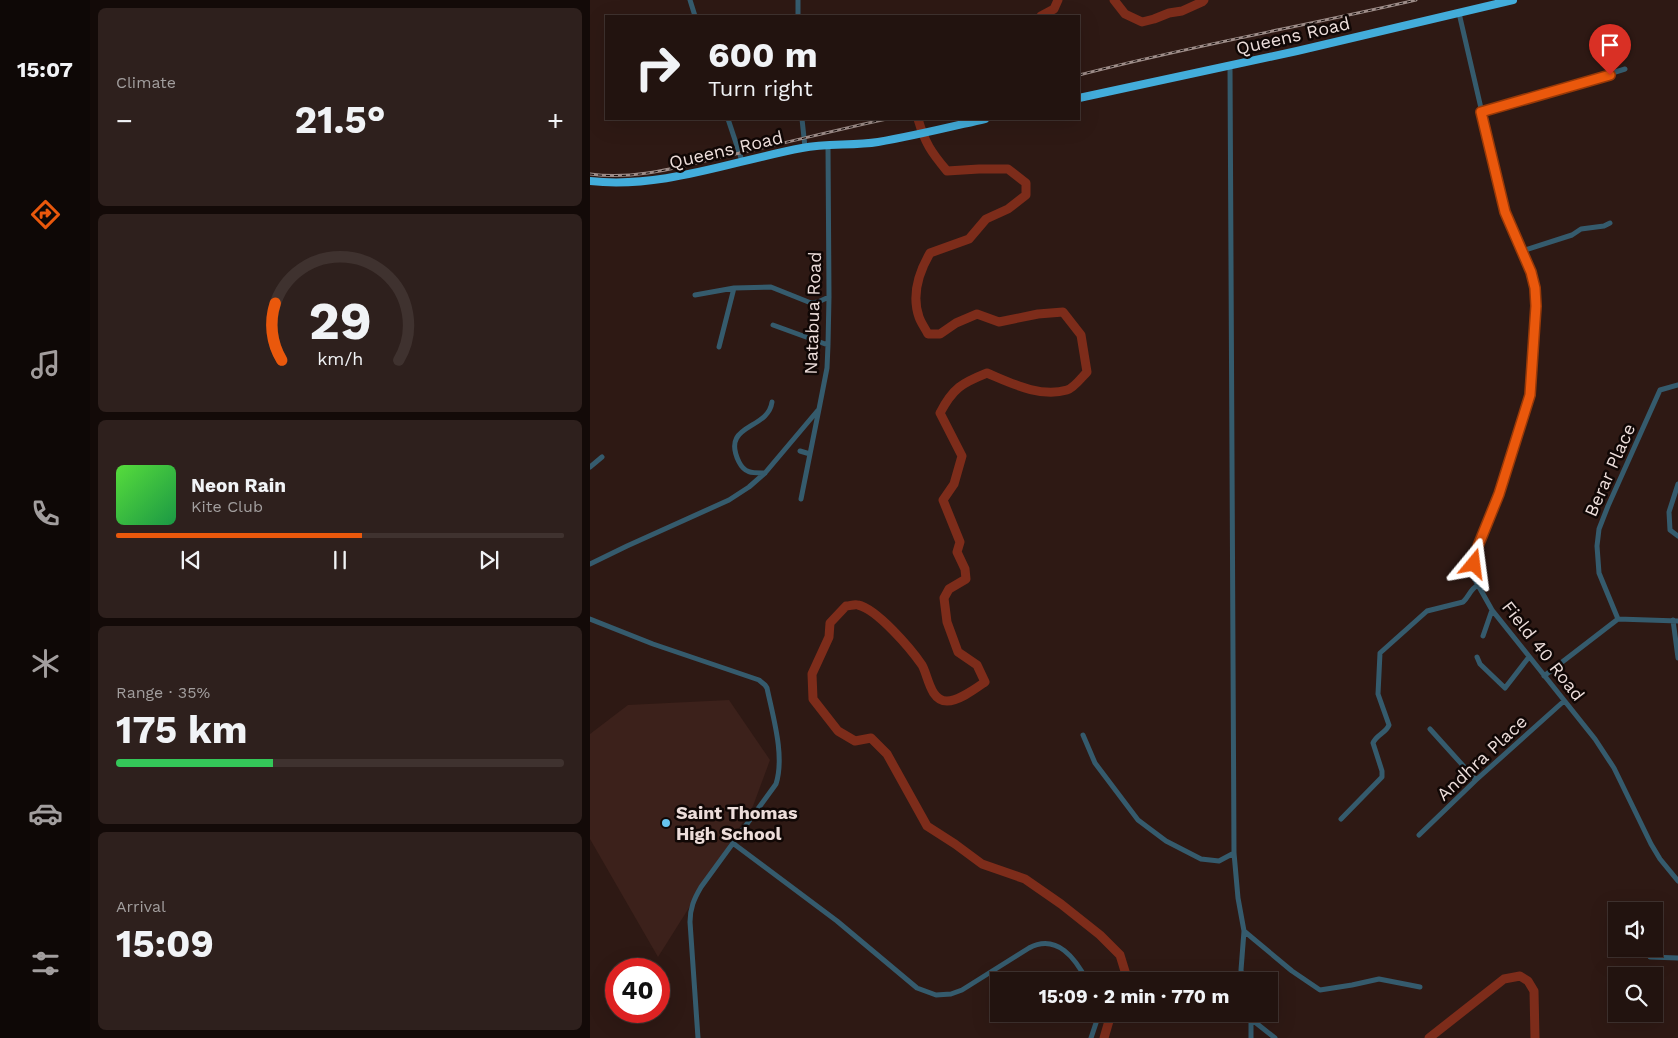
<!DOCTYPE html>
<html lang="en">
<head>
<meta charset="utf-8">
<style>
  body { margin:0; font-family:"Work Sans",sans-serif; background:#2e201d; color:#f1f3f6; height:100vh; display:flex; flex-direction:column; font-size:19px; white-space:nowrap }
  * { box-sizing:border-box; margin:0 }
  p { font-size:16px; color:#a29e9e }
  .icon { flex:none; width:28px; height:28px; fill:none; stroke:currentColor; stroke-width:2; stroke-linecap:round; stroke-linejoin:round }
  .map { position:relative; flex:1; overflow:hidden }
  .details { display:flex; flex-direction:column; gap:8px; padding:8px; background:#130a08; width:500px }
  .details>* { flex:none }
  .banner { position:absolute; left:15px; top:15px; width:475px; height:105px; border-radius:0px; box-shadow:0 5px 20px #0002,0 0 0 1px #3f322f; background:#22130f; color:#f1f3f6; overflow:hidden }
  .buttons { position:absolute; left:1018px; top:902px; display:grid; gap:10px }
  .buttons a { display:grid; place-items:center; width:55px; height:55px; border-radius:0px; background:#22130f; box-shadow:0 5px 20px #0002,0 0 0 1px #3f322f; font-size:25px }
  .speed { position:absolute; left:15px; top:958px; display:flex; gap:10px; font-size:25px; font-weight:700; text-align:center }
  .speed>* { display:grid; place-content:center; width:65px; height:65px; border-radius:50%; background:#22130f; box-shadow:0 5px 20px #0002,0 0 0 1px #3f322f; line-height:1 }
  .speed .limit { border:8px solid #d22; background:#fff; color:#111 }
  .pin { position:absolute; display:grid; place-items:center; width:42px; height:42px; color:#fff; margin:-51px -21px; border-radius:50% 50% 50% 0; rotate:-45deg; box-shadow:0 0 5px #0007 }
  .pin .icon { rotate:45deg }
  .me { position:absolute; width:55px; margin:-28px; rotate:16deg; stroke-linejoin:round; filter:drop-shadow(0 0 4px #0008) }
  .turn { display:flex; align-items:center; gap:18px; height:105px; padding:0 20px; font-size:22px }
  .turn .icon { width:65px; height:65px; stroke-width:2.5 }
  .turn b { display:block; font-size:35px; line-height:42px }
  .big { font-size:38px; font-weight:700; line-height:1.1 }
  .details .tile { flex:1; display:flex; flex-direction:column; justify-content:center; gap:8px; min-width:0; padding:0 18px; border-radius:8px; background:#2e201d }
  .details .dial { align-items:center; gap:0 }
  .dial svg { height:130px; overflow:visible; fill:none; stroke:#3f322f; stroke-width:7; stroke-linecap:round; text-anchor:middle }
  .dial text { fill:#f1f3f6; stroke:none }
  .song { display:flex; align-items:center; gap:15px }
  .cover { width:60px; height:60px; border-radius:8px; background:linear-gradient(135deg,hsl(110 70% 55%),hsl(140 70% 35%)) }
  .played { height:5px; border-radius:2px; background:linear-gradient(90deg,#ea580c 55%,#3f322f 55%) }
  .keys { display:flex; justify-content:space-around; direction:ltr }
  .heat { display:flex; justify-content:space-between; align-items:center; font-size:28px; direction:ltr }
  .charge { height:8px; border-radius:4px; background:linear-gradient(90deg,#34c759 35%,#3f322f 0) }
  .trip { position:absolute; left:400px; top:972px; width:288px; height:50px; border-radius:0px; background:#22130f; box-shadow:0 5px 20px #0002,0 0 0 1px #3f322f; font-weight:700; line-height:50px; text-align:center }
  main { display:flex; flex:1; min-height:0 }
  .tab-bar { display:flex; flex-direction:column; width:90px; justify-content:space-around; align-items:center; background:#0e0806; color:#a29e9e }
  .tab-bar .icon { width:35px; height:35px }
  .tab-bar .current { color:#ea580c }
  .tab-bar b { font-size:22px; color:#f1f3f6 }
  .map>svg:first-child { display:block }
  .built { fill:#3c211b }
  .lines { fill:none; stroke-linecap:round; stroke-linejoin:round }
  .river { stroke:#7d2c1a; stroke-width:9 }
  .minor { stroke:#355b6d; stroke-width:5 }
  .highway { stroke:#43addb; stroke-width:8 }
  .rail-casing { stroke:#9d8c88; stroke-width:3 }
  .rail { stroke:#100705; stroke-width:1; stroke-dasharray:4; stroke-linecap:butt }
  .route-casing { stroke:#983908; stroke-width:12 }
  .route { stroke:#ea580c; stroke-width:9 }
  .poi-dot { fill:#67c4ef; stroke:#100705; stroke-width:2 }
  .labels { text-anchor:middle; stroke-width:5; stroke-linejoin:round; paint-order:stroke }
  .street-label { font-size:18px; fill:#ecddda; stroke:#100705 }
  .poi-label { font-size:18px; font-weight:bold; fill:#ecddda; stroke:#100705; text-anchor:start }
</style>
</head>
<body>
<main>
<nav class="tab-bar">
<b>15:07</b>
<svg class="icon current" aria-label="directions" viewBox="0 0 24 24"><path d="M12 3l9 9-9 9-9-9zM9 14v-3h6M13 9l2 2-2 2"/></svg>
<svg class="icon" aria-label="music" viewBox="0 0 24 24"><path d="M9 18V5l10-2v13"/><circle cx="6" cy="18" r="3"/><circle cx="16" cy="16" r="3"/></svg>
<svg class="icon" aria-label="phone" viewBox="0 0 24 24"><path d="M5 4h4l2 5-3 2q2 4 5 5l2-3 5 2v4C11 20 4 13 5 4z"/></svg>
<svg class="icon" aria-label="climate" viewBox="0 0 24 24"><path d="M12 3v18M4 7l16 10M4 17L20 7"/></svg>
<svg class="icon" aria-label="car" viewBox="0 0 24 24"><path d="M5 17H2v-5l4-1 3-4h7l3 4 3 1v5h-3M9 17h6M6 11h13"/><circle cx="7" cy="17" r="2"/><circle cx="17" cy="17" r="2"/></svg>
<svg class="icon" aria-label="filters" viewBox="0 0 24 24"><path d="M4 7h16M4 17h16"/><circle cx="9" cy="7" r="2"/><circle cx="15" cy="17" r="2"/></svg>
</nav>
<section class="details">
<div class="tile"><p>Climate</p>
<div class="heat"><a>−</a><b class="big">21.5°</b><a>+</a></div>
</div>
<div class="tile dial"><svg viewBox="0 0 100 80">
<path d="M14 69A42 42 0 1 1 86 69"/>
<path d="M14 69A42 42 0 0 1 10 34" stroke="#ea580c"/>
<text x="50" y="56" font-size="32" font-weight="700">29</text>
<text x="50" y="72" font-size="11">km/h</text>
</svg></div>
<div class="tile">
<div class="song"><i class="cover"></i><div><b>Neon Rain</b><p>Kite Club</p></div></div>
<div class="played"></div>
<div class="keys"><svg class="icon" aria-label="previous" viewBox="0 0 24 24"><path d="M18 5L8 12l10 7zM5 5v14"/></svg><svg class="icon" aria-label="pause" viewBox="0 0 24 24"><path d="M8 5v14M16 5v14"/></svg><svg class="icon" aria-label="next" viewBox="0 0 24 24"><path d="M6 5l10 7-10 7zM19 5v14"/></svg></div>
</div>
<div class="tile"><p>Range · 35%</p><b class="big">175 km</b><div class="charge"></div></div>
<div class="tile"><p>Arrival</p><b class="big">15:09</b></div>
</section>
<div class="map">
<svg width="1088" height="1038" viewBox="0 0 1088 1038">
  <rect width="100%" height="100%" fill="#2e1914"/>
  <path class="built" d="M139 700 180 760 163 806 68 957 0 839V734L38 705Z"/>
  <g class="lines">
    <path class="river" d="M524 0 535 14 552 22 564 19 579 13 592 11 612 2 614 0
      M451 16 464 9 468 0
      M328 119C335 143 341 152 357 171L389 169H418L436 183V195L418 209 396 219 379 239 340 253C329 272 321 294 329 317 331 323 335 328 338 334H350L366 323 387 314 409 322 448 314 473 312 491 335 497 372C492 377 484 388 477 390 450 398 421 383 397 373 372 383 363 388 350 413L372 456 364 484 353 500 370 542 367 552 375 569 376 579 359 589 354 598 357 622 368 652 387 665 395 682C385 689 369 701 357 701 340 701 338 675 332 665 321 649 287 609 268 605 264 604 260 606 256 606L240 623 239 637 222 674 223 699 248 731 265 741 281 738 297 754 337 826 365 844 392 864 435 879 471 904 510 935 530 955 538 981
      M514 1038 521 1014
      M839 1038 914 979 930 976 938 981 944 991 945 1038"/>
    <path class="minor" d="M100 0 105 16
      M208 0V16
      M869 13 915 212 941 272 945 288 946 306 940 395 909 494 888 546 884 564V578L902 610 1005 739 1024 768 1061 844 1070 859 1088 881
      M640 66 644 853 648 898 654 931 651 970 653 981
      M891 112 971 89 1035 69
      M138 119 152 161
      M212 119 215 147
      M932 251 982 235 991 229 1014 226 1020 223
      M105 295 144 288 181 287 221 303 228 302 239 297
      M183 325 238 345
      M129 347 144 288
      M210 451 220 454
      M0 467 12 457
      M175 473C163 473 155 474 149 462 130 423 178 431 182 402
      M1088 484 1079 512 1080 530 1088 536
      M211 499 229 409
      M0 564 37 546 139 500 159 487 175 473 229 409 237 368 238 345 239 297 238 146
      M0 619 63 644 169 680 175 685 177 688C183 717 195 756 186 784L111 887C104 899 100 908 100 922L108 1038
      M1028 619 1009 573 1007 546 1009 529 1018 506 1070 390 1088 385
      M1083 620 1088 658
      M893 636 902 610
      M887 657 890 664 915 688 939 657
      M954 676 1028 619 1088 621
      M840 729 886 780
      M493 735 505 763 548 820 576 841 611 859 629 861 644 853
      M751 819 792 777V771L783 743C786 735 796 733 799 725L788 694 790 653 837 611 873 602C879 597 880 589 888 585
      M829 835 886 780 974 701
      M144 844 247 921 327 988 346 995 361 994 372 990 439 948C467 933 486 959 497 981
      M654 931 702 971 730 990 762 985 789 979 830 987
      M1060 957 1088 958
      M661 1014V1038
      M661 1019 685 1038
      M501 1038 509 1014"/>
    <path class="highway" d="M489 98 707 51 923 0
      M0 181C73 189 142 161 212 148 237 143 263 146 288 142 324 136 360 127 395 119"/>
    <defs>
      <path id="rail" d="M489 75C600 46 714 26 826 0
        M0 174C44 180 85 168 127 158 184 146 241 131 297 119"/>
    </defs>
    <use href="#rail" class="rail-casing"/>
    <use href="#rail" class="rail"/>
  </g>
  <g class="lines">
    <defs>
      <path id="route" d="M884 564 888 546 909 494 940 395 946 306 945 288 941 272 915 212 891 112 1020 75"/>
    </defs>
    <use href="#route" class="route-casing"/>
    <use href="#route" class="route"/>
  </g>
  <circle class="poi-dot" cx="76" cy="823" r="5"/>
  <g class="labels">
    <g class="street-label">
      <text transform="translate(703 36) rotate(-13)" y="6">Queens Road</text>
      <text transform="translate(136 150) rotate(-13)" y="6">Queens Road</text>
      <text transform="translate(223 313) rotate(-88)" y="6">Natabua Road</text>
      <text transform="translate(1020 470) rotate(-66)" y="6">Berar Place</text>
      <text transform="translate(953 651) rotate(52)" y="6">Field 40 Road</text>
      <text transform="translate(892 758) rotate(-43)" y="6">Andhra Place</text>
    </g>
    <g class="poi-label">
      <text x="86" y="819">Saint Thomas<tspan x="86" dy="21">High School</tspan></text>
    </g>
  </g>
</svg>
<div class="buttons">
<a><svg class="icon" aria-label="sound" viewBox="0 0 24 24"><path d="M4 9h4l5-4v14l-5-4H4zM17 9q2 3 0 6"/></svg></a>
<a><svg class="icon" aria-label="search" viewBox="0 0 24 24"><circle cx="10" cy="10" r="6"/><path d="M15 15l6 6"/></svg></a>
</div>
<div class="speed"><div class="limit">40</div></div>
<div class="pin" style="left:1020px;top:75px;background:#d93025"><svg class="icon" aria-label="arrive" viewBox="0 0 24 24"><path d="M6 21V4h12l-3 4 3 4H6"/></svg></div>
<svg class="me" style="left:884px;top:564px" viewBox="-20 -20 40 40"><path d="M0-17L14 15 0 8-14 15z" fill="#ea580c" stroke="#fff" stroke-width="4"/></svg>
<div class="trip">15:09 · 2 min · 770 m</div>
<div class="banner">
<div class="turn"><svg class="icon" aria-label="right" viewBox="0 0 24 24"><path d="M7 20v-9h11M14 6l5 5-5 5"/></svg><div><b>600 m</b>Turn right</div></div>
</div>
</div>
</main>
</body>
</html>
